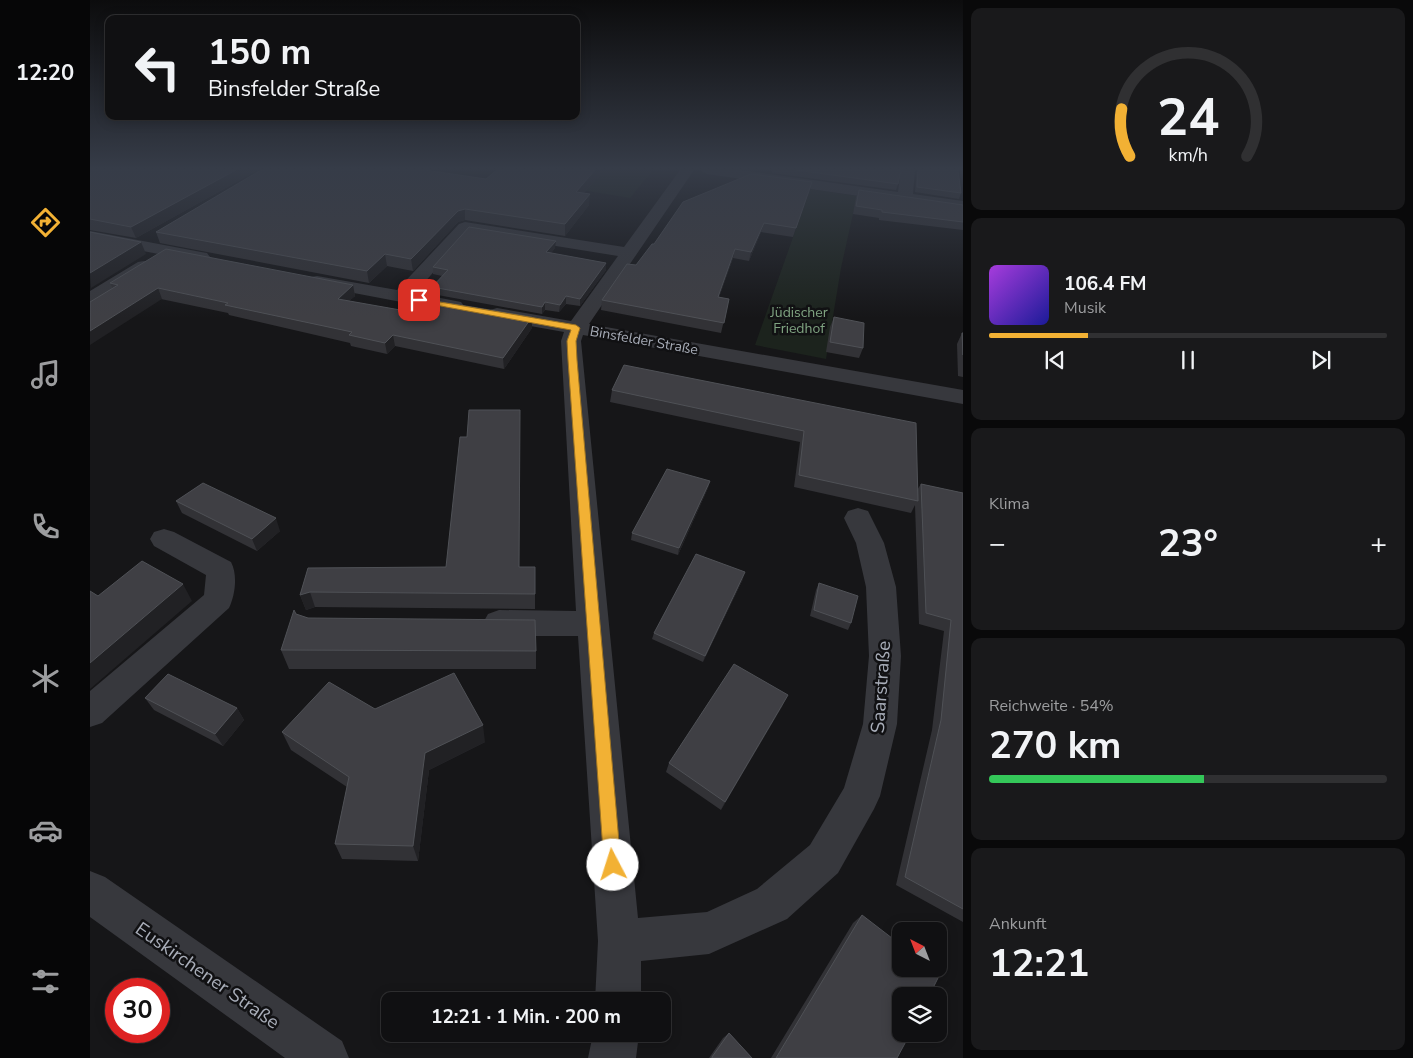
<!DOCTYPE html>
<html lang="de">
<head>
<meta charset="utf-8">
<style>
  body { margin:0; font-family:"Nunito Sans",sans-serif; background:#19191b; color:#f1f3f6; height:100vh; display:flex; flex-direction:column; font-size:19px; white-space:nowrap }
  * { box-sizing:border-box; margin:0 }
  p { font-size:16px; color:#9c9d9f }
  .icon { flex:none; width:28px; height:28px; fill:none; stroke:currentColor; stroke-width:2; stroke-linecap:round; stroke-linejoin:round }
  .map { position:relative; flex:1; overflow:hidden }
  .panel { display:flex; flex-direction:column; gap:8px; padding:8px; background:#09090a; width:450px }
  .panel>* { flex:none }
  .top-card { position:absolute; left:15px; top:15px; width:475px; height:105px; border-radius:10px; box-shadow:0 2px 12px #0003,0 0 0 1px #303032; background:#101012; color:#f1f3f6; overflow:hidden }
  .needle { width:32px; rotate:318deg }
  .buttons { position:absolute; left:802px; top:922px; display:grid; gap:10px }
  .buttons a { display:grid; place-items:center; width:55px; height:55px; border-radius:10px; background:#101012; box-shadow:0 2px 12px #0003,0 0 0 1px #303032; font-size:25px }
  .speed { position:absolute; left:15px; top:978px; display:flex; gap:10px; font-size:25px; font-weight:700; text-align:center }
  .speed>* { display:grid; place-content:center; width:65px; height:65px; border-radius:50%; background:#101012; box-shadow:0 2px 12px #0003,0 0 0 1px #303032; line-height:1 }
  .speed .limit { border:8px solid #d22; background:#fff; color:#111 }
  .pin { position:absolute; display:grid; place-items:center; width:42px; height:42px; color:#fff; margin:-21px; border-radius:10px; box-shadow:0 2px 8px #0006 }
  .me { position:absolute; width:55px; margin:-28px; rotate:355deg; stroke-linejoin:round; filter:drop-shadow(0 0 4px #0008) }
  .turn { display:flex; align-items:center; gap:18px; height:105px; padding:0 20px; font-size:22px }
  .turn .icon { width:65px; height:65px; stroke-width:2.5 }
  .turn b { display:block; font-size:35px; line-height:42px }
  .big { font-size:38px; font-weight:700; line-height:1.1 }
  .panel .tile { flex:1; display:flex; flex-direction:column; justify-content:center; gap:8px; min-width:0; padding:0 18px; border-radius:10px; background:#19191b }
  .panel .dial { align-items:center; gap:0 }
  .dial svg { height:130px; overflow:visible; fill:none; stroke:#303032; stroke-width:7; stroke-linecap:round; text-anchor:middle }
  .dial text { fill:#f1f3f6; stroke:none }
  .song { display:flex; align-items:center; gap:15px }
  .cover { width:60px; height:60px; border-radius:8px; background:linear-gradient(135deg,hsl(280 70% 55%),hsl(240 70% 35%)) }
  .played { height:5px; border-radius:2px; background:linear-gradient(90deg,#f2b134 25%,#303032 25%) }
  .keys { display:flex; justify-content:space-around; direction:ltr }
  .heat { display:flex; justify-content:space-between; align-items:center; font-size:28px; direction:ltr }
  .charge { height:8px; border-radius:4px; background:linear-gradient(90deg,#34c759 54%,#303032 0) }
  .trip { position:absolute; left:291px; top:992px; width:290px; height:50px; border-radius:10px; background:#101012; box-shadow:0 2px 12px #0003,0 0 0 1px #303032; font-weight:700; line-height:50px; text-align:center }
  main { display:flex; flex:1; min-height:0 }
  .dock { display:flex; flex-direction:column; width:90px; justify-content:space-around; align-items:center; background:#060607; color:#9c9d9f }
  .dock .icon { width:35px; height:35px }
  .dock .active { color:#f2b134 }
  .dock b { font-size:22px; color:#f1f3f6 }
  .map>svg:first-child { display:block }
  .green { fill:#1c231d }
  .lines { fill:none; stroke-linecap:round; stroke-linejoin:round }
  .minor { fill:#37383d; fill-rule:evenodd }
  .wall { fill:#323236 }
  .shaded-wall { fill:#212124 }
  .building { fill:#3f3f44; stroke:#4f5156 }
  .route { fill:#f2b134; stroke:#9d7322 }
  .labels { text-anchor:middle; stroke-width:5; stroke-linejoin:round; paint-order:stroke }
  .far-park-label { font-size:14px; fill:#7fa381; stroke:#111113 }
  .far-street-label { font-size:14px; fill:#a8adb8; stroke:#111113 }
  .near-street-label { font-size:19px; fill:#a8adb8; stroke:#111113 }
</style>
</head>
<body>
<main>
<nav class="dock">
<b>12:20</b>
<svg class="icon active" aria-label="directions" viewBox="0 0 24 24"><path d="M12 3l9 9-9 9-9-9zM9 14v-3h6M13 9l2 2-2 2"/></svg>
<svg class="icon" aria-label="music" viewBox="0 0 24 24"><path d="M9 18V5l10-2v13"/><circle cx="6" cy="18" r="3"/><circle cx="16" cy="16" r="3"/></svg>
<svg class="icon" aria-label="phone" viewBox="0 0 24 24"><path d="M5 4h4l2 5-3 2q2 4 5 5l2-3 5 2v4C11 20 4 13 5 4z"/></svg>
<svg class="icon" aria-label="climate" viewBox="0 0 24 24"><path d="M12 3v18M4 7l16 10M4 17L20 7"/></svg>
<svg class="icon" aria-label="car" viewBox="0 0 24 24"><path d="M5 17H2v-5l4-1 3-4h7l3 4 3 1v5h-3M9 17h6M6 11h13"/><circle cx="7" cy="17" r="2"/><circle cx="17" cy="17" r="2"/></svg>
<svg class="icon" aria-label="filters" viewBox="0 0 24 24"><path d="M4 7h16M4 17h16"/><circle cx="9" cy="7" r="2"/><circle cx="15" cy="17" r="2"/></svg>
</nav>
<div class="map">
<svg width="873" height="1058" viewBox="0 0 873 1058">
  <rect width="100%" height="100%" fill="#161618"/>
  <path class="green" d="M496 170H563L540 198 479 188Z
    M720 189 767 196 751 268 736 359 665 345Z"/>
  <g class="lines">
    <path class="minor" d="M590 170H604L499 324 873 390V404L493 335 491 341 548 918 617 912 667 889 720 845 754 788 773 724 779 656 776 587 766 543 754 518 758 511 768 508 778 511 794 543 806 587 811 656 807 724 790 796 784 809 748 873 697 919 619 954 551 961V1001H505L508 941 488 636H409L398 632 393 623 398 614 409 610 486 611 471 341 474 332 407 320 400 318 397 314 400 310 407 308 481 321 528 256 379 232 325 293 371 302 374 306 371 310 364 312 227 286 221 285 218 281 221 277 227 276 307 290 369 224 375 222 534 247Z
      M610 170H650L808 192 811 170H825L823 194 873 201V211L617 174Z
      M0 231 111 252 117 253 120 257 117 261 111 262 0 241Z
      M54 261 60 262 63 266 60 270 7 303 0 305V291L48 262Z
      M74 529 84 532 141 562C148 575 145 596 139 608L12 723 0 727V691L114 595 116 575 64 546 60 539 64 532Z
      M0 871 15 877 252 1041 259 1058H195L0 917Z
      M503 1034H549L546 1058H498Z"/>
  </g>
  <path class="wall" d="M0 170H168L46 238 0 230Z
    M514 170 494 193 499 205 475 236 375 220 368 222 323 271 297 266 279 283 70 243 66 232 396 179Z
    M682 170H811L808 184 806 190 682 173Z
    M827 170H868L871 193 869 199 825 192Z
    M722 182 703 237 671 232 659 261 643 258 629 297 639 299 631 333 511 310 512 300 546 265 564 244Z
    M769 190 873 205V230L789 220V218L763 214 766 197Z
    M465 248 461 253 516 263V270L490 306 476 304 469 312 455 310 452 314 342 294V287L352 276 343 274V267Z
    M20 283 263 285 265 296 259 301 316 311 442 328 414 369 305 346 297 354 261 346 260 343 139 315 138 313 23 289Z
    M744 317 773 348 769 358 736 352 740 327Z
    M872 333H873V377L868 376 867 344Z
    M522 390 826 423 827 490 831 484 873 493V922L806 885 842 730 854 631 829 624 825 505 821 513 704 487 710 442 520 402Z
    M620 481 618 488 588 555 541 540 542 533Z
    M86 501 190 531 167 551 92 513Z
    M445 567V609L225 607 216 610 210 595 218 568Z
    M653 579 613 662 562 639 564 633Z
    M729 583 761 623 758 630 720 616 726 590Z
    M206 614 218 618 446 651V669H199L191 650Z
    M55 698 147 708 154 720 133 746 64 710Z
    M693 705 631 810 576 772 579 763Z
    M285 709 395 742 339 770 328 861 252 859 245 844 257 787 201 750 192 732Z
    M772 915 807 1058H681L763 923Z
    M639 1033 662 1058H619L633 1038Z"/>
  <path class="shaded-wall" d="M146 170H168L46 238 41 227Z
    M505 170H514L485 203 486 192Z
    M722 182 720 191 703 237 706 228Z
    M500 194 499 205 475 236V224Z
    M375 209V220L368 222 323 271 321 259 368 211Z
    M674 223 671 232 659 261 661 252Z
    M466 241 465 248 456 259V252Z
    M51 242 56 254 1 288 0 273Z
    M645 249 643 258 626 306 628 297Z
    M295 254 297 266 279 283 277 271Z
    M516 263V270L490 306V299Z
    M263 285 265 296 250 309 248 299Z
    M68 288 72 299 0 345V331Z
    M476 296V304L469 312 470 305Z
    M455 302V310L452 314V307Z
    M442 317V328L414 369 413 358Z
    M303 335 305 346 297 354 295 343Z
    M620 481 618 488 588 555 589 548Z
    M186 518 190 531 167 551 162 539Z
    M655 572 653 579 613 662 615 656Z
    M93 584 102 601 0 689V663Z
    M220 592 225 607 216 610 210 595Z
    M698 695 693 705 631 810 635 802Z
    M147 708 154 720 133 746 125 734Z
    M393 725 395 742 339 770 328 861 323 846 335 753Z"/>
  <path class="building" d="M0 170H146L41 227 0 219Z
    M171 170H335L396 179 407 170H505L486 192 500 194 475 224 375 209 368 211 321 259 295 254 277 271 66 232Z
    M706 170H811L808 184Z
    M828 170H868L871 193 827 187Z
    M661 174 722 182 706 228 674 223 661 252 645 249 628 297 639 299 634 323 512 300 537 264 546 265 562 244H564L593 202Z
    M769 190 873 205V222L792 212V210L766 206Z
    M379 227 466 241 456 252 516 263 490 299 476 296 470 305 455 302 452 307 342 287 358 270 343 267Z
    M0 232 51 242 0 273Z
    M76 249 263 285 248 299 316 311 328 298 442 317 413 358 303 335 295 343 259 335 262 332 135 305 138 303 68 288 0 331V302L28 285 20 283Z
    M744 317 774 323 773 348 740 342Z
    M872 333H873V355Z
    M534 365 826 423 828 501 709 475 714 431 522 390Z
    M379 410H430L429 567H445V594L220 592 210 595 218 568 356 567 370 437H377Z
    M577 469 620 481 589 548 542 533Z
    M113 483 186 518 162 539 86 501Z
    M831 484 873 493V909L815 877 851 720 861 620 836 613Z
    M606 554 655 572 615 656 564 633Z
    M52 561 93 584 0 663V591L8 596Z
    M729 583 768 596 761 623 724 610Z
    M204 610 206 614 218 618 445 620 446 651 191 650Z
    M644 664 698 695 635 802 579 763Z
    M364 673 393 725 335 753 323 846 245 844 259 777 192 732 239 682 285 709Z
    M78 674 147 708 125 734 55 698Z
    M772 915 811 945V969H841L849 976 839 996H811V1034H820L807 1058H686Z
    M639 1033 662 1058H622V1057Z"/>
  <linearGradient id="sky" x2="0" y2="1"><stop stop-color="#0c0c0d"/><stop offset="0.53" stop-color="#363c48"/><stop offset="1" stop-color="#363c48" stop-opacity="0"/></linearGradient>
  <rect width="873" height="318" fill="url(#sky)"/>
  <path class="route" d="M326 298 486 325 490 328 486 341 487 360 531 865 528 871 523 873 517 871 514 865 478 360 477 341 481 330 329 302H326Z"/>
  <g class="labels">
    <g class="far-park-label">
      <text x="709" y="317">Jüdischer<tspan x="709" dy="16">Friedhof</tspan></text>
    </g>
    <g class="far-street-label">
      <text transform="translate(554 340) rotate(10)" y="5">Binsfelder Straße</text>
    </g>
    <g class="near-street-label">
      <text transform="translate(790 687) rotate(-86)" y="7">Saarstraße</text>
      <text transform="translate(118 975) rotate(35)" y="7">Euskirchener Straße</text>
    </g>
  </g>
</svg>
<div class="buttons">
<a><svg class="needle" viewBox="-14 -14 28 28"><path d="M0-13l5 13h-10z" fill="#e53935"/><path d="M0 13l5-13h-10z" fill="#9c9d9f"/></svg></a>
<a><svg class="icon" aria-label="layers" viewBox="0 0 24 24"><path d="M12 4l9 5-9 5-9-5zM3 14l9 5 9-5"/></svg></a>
</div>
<div class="speed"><div class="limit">30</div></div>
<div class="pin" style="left:329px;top:300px;background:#d93025"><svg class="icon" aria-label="arrive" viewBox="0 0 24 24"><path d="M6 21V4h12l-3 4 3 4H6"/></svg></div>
<svg class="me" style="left:523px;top:865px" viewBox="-20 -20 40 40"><circle r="19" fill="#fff"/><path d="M0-13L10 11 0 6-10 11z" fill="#f2b134"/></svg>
<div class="trip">12:21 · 1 Min. · 200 m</div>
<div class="top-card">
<div class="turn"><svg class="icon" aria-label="left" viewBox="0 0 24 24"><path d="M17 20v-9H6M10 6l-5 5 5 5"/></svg><div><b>150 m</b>Binsfelder Straße</div></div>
</div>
</div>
<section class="panel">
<div class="tile dial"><svg viewBox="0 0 100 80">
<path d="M14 69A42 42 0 1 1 86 69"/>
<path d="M14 69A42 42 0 0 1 9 40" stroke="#f2b134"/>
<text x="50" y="56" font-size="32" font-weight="700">24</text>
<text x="50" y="72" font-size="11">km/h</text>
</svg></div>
<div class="tile">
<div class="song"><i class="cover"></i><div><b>106.4 FM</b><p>Musik</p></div></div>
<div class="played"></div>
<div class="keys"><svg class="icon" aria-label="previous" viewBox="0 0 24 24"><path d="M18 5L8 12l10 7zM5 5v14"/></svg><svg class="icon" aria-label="pause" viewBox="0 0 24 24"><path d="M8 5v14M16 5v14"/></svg><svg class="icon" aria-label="next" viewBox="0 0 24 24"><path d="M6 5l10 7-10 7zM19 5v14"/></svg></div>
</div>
<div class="tile"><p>Klima</p>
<div class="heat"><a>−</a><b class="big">23°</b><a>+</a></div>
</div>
<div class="tile"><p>Reichweite · 54%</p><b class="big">270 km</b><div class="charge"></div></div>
<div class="tile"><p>Ankunft</p><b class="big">12:21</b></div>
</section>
</main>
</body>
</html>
